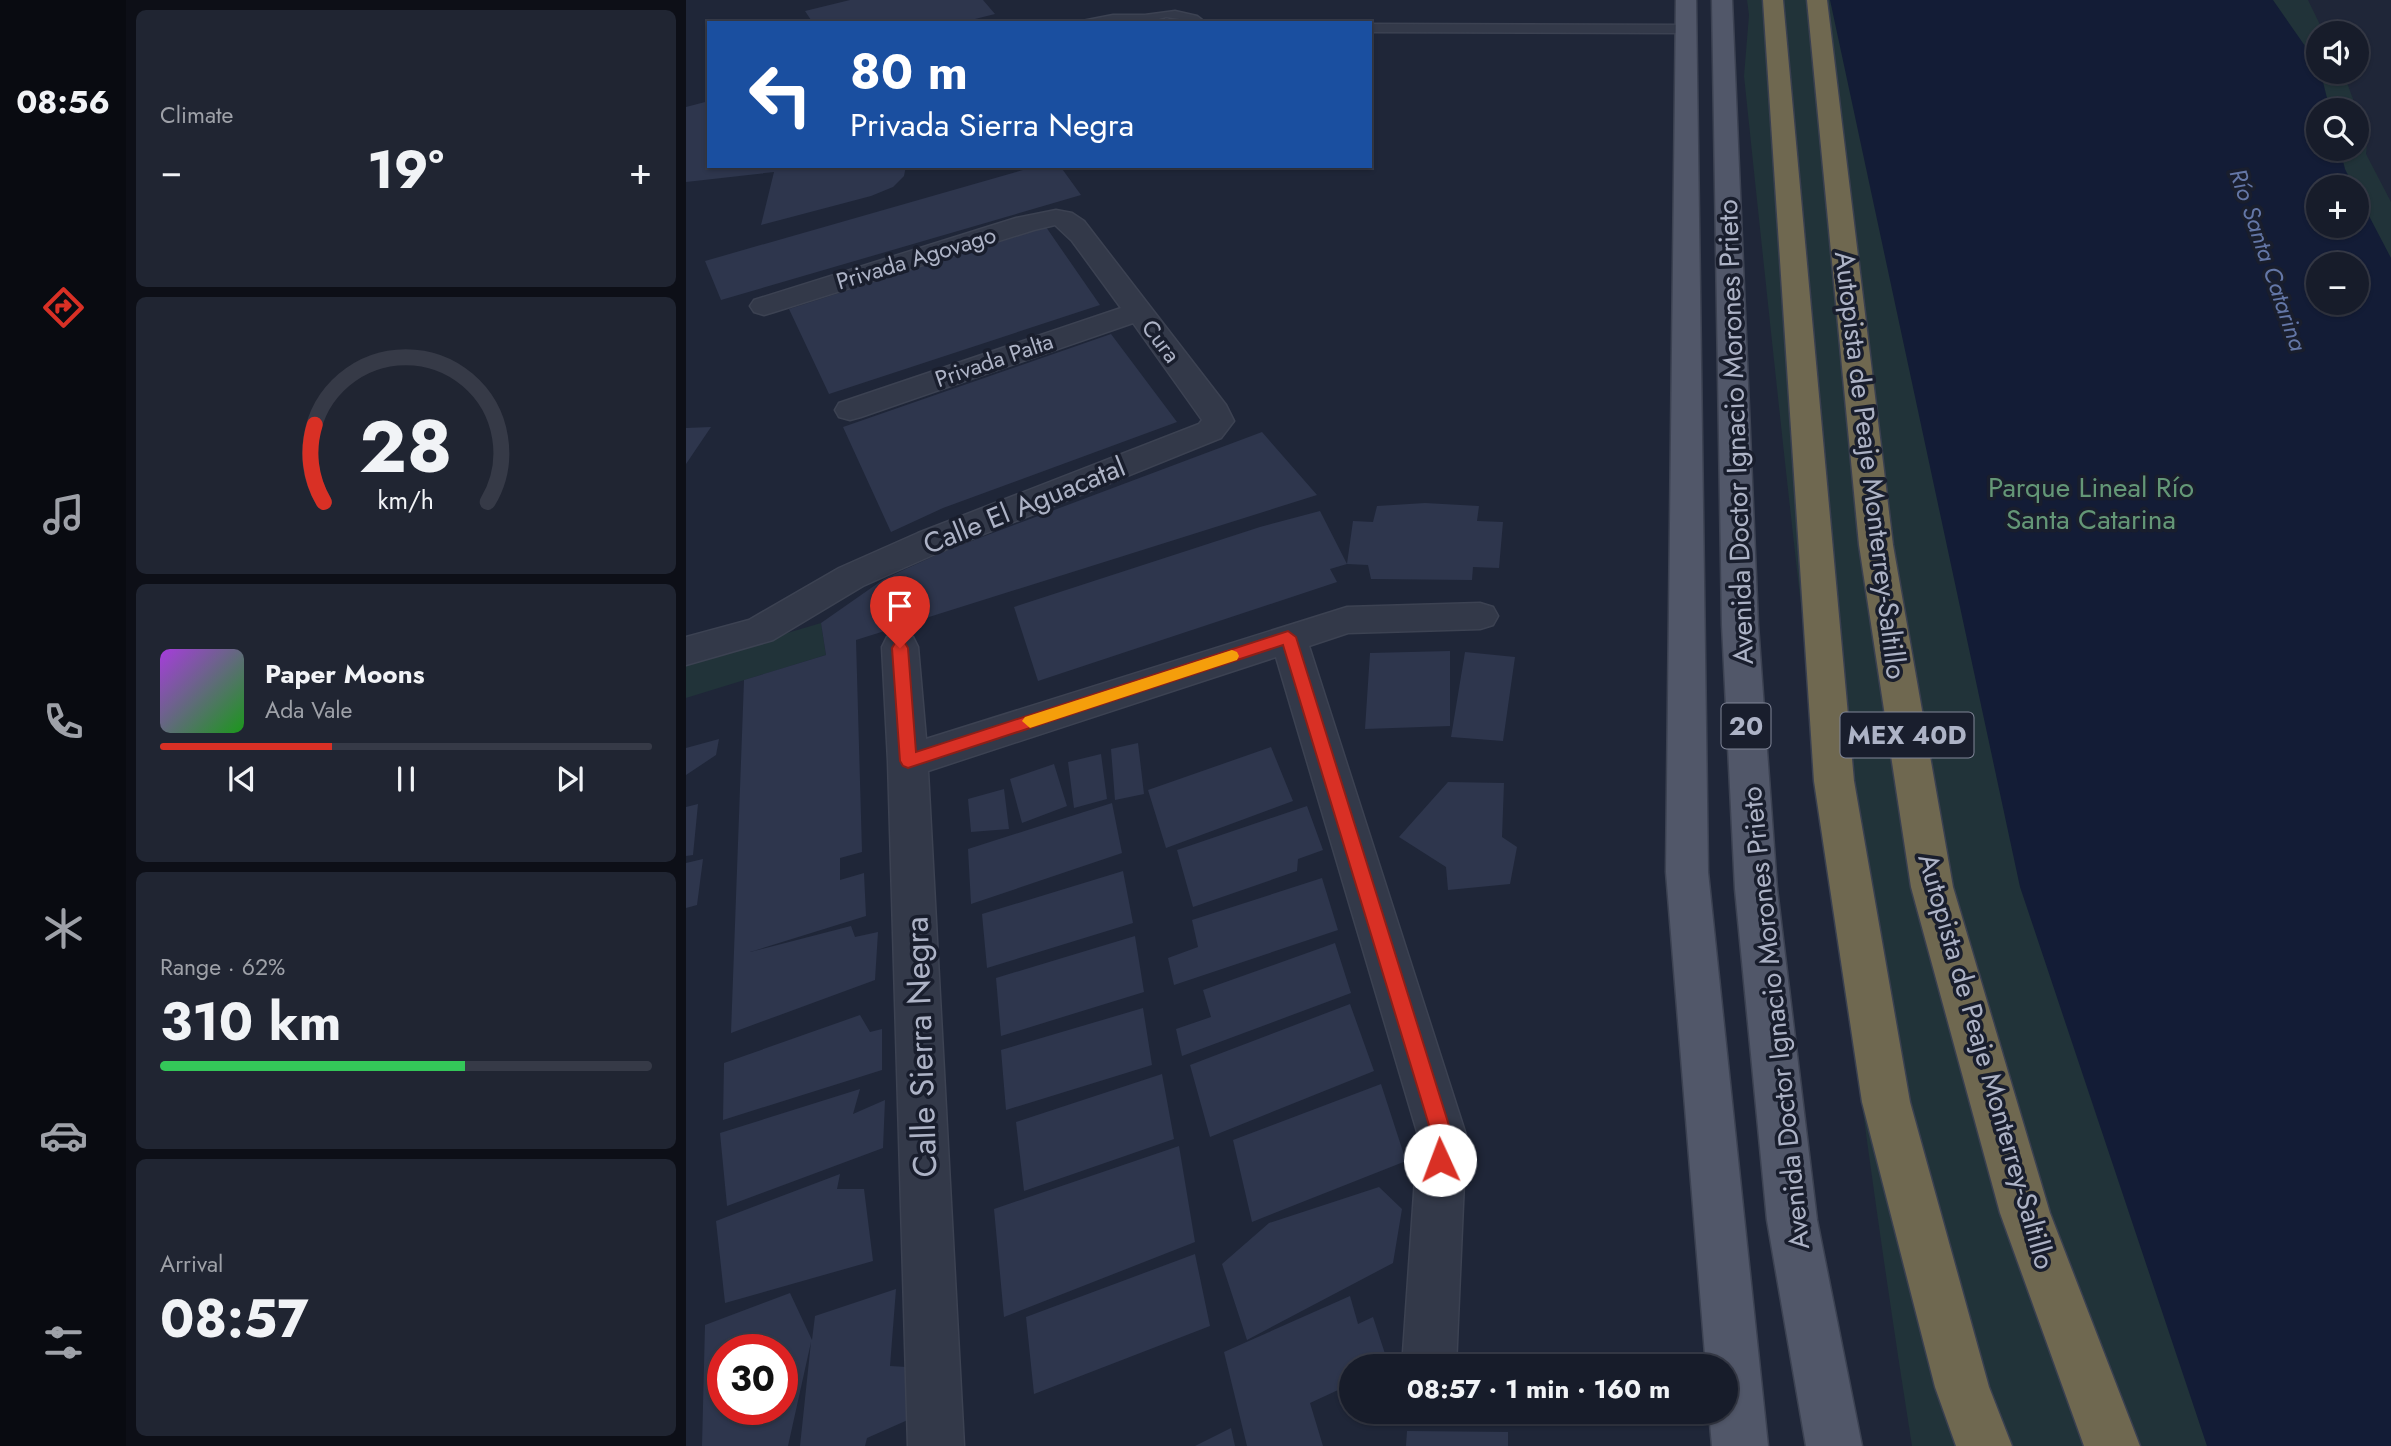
<!DOCTYPE html>
<html lang="en">
<head>
<meta charset="utf-8">
<style>
  body { margin:0; font-family:Jost,sans-serif; background:#202532; color:#f1f3f6; height:100vh; display:flex; flex-direction:column; font-size:26px; white-space:nowrap }
  * { box-sizing:border-box; margin:0 }
  p { font-size:23px; color:#9ea1a8 }
  .icon { flex:none; width:38px; height:38px; fill:none; stroke:currentColor; stroke-width:2; stroke-linecap:round; stroke-linejoin:round }
  .map { position:relative; flex:1; overflow:hidden }
  .drawer { display:flex; flex-direction:column; gap:10px; padding:10px; background:#0d0f17; width:560px }
  .drawer>* { flex:none }
  .banner { position:absolute; left:21px; top:21px; width:665px; height:147px; border-radius:0px; box-shadow:0 2px 5px #0004,0 0 0 2px #363a47; background:#1a4fa0; color:#fff; overflow:hidden }
  .tools { position:absolute; left:1620px; top:21px; display:grid; gap:14px }
  .tools a { display:grid; place-items:center; width:63px; height:63px; border-radius:50%; background:#171c2a; box-shadow:0 2px 5px #0004,0 0 0 2px #363a47; font-size:35px }
  .speed { position:absolute; left:21px; top:1334px; display:flex; gap:14px; font-size:35px; font-weight:700; text-align:center }
  .speed>* { display:grid; place-content:center; width:91px; height:91px; border-radius:50%; background:#171c2a; box-shadow:0 2px 5px #0004,0 0 0 2px #363a47; line-height:1 }
  .speed .limit { border:10px solid #d22; background:#fff; color:#111 }
  .pin { position:absolute; display:grid; place-items:center; width:60px; height:60px; color:#fff; margin:-72px -30px; border-radius:50% 50% 50% 0; rotate:-45deg; box-shadow:0 0 7px #0007 }
  .pin .icon { rotate:45deg }
  .me { position:absolute; width:77px; margin:-38px; rotate:358deg; stroke-linejoin:round; filter:drop-shadow(0 0 5px #0008) }
  .turn { display:flex; align-items:center; gap:24px; height:147px; padding:0 28px; font-size:32px }
  .turn .icon { width:91px; height:91px; stroke-width:2.5 }
  .turn b { display:block; font-size:49px; line-height:60px }
  .big { font-size:52px; font-weight:700; line-height:1.1 }
  .drawer .tile { flex:1; display:flex; flex-direction:column; justify-content:center; gap:10px; min-width:0; padding:0 24px; border-radius:10px; background:#202532 }
  .drawer .dial { align-items:center; gap:0 }
  .dial svg { height:182px; overflow:visible; fill:none; stroke:#363a47; stroke-width:7; stroke-linecap:round; text-anchor:middle }
  .dial text { fill:#f1f3f6; stroke:none }
  .song { display:flex; align-items:center; gap:21px }
  .cover { width:84px; height:84px; border-radius:10px; background:linear-gradient(135deg,hsl(280 70% 55%),hsl(120 70% 35%)) }
  .played { height:7px; border-radius:4px; background:linear-gradient(90deg,#d93025 35%,#363a47 35%) }
  .keys { display:flex; justify-content:space-around; direction:ltr }
  .heat { display:flex; justify-content:space-between; align-items:center; font-size:38px; direction:ltr }
  .charge { height:10px; border-radius:5px; background:linear-gradient(90deg,#34c759 62%,#363a47 0) }
  .trip { position:absolute; left:653px; top:1354px; width:399px; height:70px; border-radius:35px; background:#171c2a; box-shadow:0 2px 5px #0004,0 0 0 2px #363a47; font-weight:700; line-height:70px; text-align:center }
  main { display:flex; flex:1; min-height:0 }
  .dock { display:flex; flex-direction:column; width:126px; justify-content:space-around; align-items:center; background:#090b11; color:#9ea1a8 }
  .dock .icon { width:49px; height:49px }
  .dock .selected { color:#d93025 }
  .dock b { font-size:32px; color:#f1f3f6 }
  .map>svg:first-child { display:block }
  .green { fill:#213339; fill-rule:evenodd }
  .water { fill:#131c36; fill-rule:evenodd }
  .building { fill:#2e364d; fill-rule:evenodd }
  .lines { fill:none; stroke-linecap:round; stroke-linejoin:round }
  .lane-casing { stroke:#3c4252; stroke-width:3 }
  .street-casing { stroke:#3c4252; stroke-width:3 }
  .primary-casing { stroke:#3c4252; stroke-width:3 }
  .highway-casing { stroke:#3a4050; stroke-width:3 }
  .lane { fill:#333949; fill-rule:evenodd }
  .street { fill:#333949; fill-rule:evenodd }
  .primary { fill:#515769; fill-rule:evenodd }
  .highway { fill:#6f6850; fill-rule:evenodd }
  .route { fill:#d93025; stroke:#8d1f18; stroke-width:2 }
  .slow { fill:#f59e0b }
  .labels { text-anchor:middle; stroke-width:7; stroke-linejoin:round; paint-order:stroke }
  .far-street-label { font-size:23px; fill:#adb3c6; stroke:#191e2d }
  .far-water-label { font-size:24px; font-style:italic; fill:#6477a7; stroke:#191e2d }
  .shield { fill:#191e2d; stroke:#818698; stroke-width:2 }
  .shield-label { font-size:26px; font-weight:bold; fill:#adb3c6 }
  .street-label { font-size:28px; fill:#adb3c6; stroke:#191e2d }
  .park-label { font-size:28px; fill:#649777; stroke:#191e2d }
  .near-street-label { font-size:33px; fill:#adb3c6; stroke:#191e2d }
</style>
</head>
<body>
<main>
<nav class="dock">
<b>08:56</b>
<svg class="icon selected" aria-label="directions" viewBox="0 0 24 24"><path d="M12 3l9 9-9 9-9-9zM9 14v-3h6M13 9l2 2-2 2"/></svg>
<svg class="icon" aria-label="music" viewBox="0 0 24 24"><path d="M9 18V5l10-2v13"/><circle cx="6" cy="18" r="3"/><circle cx="16" cy="16" r="3"/></svg>
<svg class="icon" aria-label="phone" viewBox="0 0 24 24"><path d="M5 4h4l2 5-3 2q2 4 5 5l2-3 5 2v4C11 20 4 13 5 4z"/></svg>
<svg class="icon" aria-label="climate" viewBox="0 0 24 24"><path d="M12 3v18M4 7l16 10M4 17L20 7"/></svg>
<svg class="icon" aria-label="car" viewBox="0 0 24 24"><path d="M5 17H2v-5l4-1 3-4h7l3 4 3 1v5h-3M9 17h6M6 11h13"/><circle cx="7" cy="17" r="2"/><circle cx="17" cy="17" r="2"/></svg>
<svg class="icon" aria-label="filters" viewBox="0 0 24 24"><path d="M4 7h16M4 17h16"/><circle cx="9" cy="7" r="2"/><circle cx="15" cy="17" r="2"/></svg>
</nav>
<section class="drawer">
<div class="tile"><p>Climate</p>
<div class="heat"><a>−</a><b class="big">19°</b><a>+</a></div>
</div>
<div class="tile dial"><svg viewBox="0 0 100 80">
<path d="M14 69A42 42 0 1 1 86 69"/>
<path d="M14 69A42 42 0 0 1 10 35" stroke="#d93025"/>
<text x="50" y="56" font-size="32" font-weight="700">28</text>
<text x="50" y="72" font-size="11">km/h</text>
</svg></div>
<div class="tile">
<div class="song"><i class="cover"></i><div><b>Paper Moons</b><p>Ada Vale</p></div></div>
<div class="played"></div>
<div class="keys"><svg class="icon" aria-label="previous" viewBox="0 0 24 24"><path d="M18 5L8 12l10 7zM5 5v14"/></svg><svg class="icon" aria-label="pause" viewBox="0 0 24 24"><path d="M8 5v14M16 5v14"/></svg><svg class="icon" aria-label="next" viewBox="0 0 24 24"><path d="M6 5l10 7-10 7zM19 5v14"/></svg></div>
</div>
<div class="tile"><p>Range · 62%</p><b class="big">310 km</b><div class="charge"></div></div>
<div class="tile"><p>Arrival</p><b class="big">08:57</b></div>
</section>
<div class="map">
<svg width="1705" height="1446" viewBox="0 0 1705 1446">
  <rect width="100%" height="100%" fill="#1f2638"/>
  <path class="green" d="M1061 0H1622L1638 33H1633V72H1657L1671 110H1633V149H1671V111L1681 145 1680 154 1705 202V1446H1226C1154 992 1106 534 1058 76L1063 15ZM1633 187H1671V226H1633ZM1633 264H1671V303H1633Z
    M135 623 140 655 0 698V663Z"/>
  <path class="water" d="M1144 0H1587L1633 66 1644 110H1633V149H1654L1659 169 1668 187H1633V226H1671V193L1705 258V1446H1521L1334 887ZM1633 264H1671V303H1633Z"/>
  <path class="building" d="M164 0H297L309 14 273 23H127L119 11Z
    M23 101V166H220L218 176 207 187 185 196 75 225 88 172 0 182V107Z
    M351 166H374L395 195 35 300 19 261Z
    M360 227 414 305 143 394 103 309Z
    M425 334 491 422 257 508 205 532 157 427Z
    M25 427 0 464V428Z
    M576 432 631 495 170 640 176 852 154 858V880L178 873 180 916 64 952 165 926 169 937 192 932 189 980 45 1033 58 680 140 655 135 623 198 579 259 551Z
    M739 503 793 506 791 521 817 522 813 568 787 567 786 580 685 579 682 565 661 564 644 569 651 582 352 681 328 607 574 527 634 511 661 564 667 521 687 522 691 506Z
    M764 651V726L679 729 684 653Z
    M779 652 829 657 817 741 765 737Z
    M33 739 30 755 0 775V748Z
    M452 743 458 794 429 800 425 749Z
    M585 747 607 801 480 848 462 790Z
    M415 754 421 799 388 808 382 762Z
    M368 764 381 806 336 823 324 779Z
    M762 782 818 783 816 837 831 847 824 884 762 890 760 867 713 837Z
    M318 789 323 829 285 832 282 799Z
    M426 803 436 853 285 904 282 849Z
    M12 804 7 855 0 856V807Z
    M621 806 637 850 612 859 611 871 507 907 491 850Z
    M17 859 11 905 0 908V863Z
    M437 871 447 923 301 968 296 914Z
    M636 878 652 930 488 985 482 958 512 947 506 920Z
    M449 936 458 992 315 1036 310 978Z
    M649 943 665 993 496 1056 490 1029 525 1017 517 990Z
    M664 1004 688 1071 524 1137 504 1065Z
    M457 1008 466 1065 320 1110 315 1050Z
    M174 1015 184 1032 196 1029V1070L37 1120 38 1063Z
    M476 1074 488 1139 338 1191 330 1122Z
    M695 1084 720 1161 566 1222 547 1140Z
    M174 1089 167 1114 199 1100 197 1148 41 1206 34 1133Z
    M493 1146 509 1242 318 1317 308 1209Z
    M154 1174 151 1189H178L187 1261 39 1303 30 1221Z
    M693 1187 716 1209 707 1263 561 1340 536 1264 583 1223Z
    M509 1254 524 1326 348 1394 340 1317Z
    M210 1289 204 1366 221 1367 224 1419 181 1438 179 1446H114L125 1342 102 1446H16L19 1325 104 1293 126 1340 129 1316ZM37 1349H96V1409H37Z
    M664 1296 672 1324 687 1317 703 1366 665 1367V1384L624 1403 637 1446H561L538 1352Z
    M545 1428 549 1446H509Z
    M721 1431 822 1432V1446H720Z"/>
  <g class="lines">
    <defs>
      <path id="lane" d="M489 11 511 16 520 23 480 17 458 23H386L427 15H459Z
        M684 24 998 25 1004 29 998 33 684 32Z"/>
      <path id="street" d="M370 210 386 213 398 221 540 405 548 421 535 438 256 551 177 586 87 640 0 665V637L63 620 153 568 232 533 513 424 516 420 447 323 175 417 164 420 153 417 149 410 153 403 435 308 386 241 369 225 348 230 88 312 78 315 68 312 64 306 68 300 330 218Z
        M794 603 807 607 812 616 807 625 794 629 662 633 623 646 780 1135 770 1367H716L732 1135 590 657 242 771 278 1446H222L202 761 196 647 201 637 214 633 227 637 232 647 240 739 661 607Z"/>
      <path id="primary" d="M990 0H1010L1022 872 1082 1446H1026L1023 1412H1040V1367H1020L980 872Z
        M1026 0H1046L1072 625 1091 889 1131 1220 1176 1446H1120L1081 1220 1049 889 1036 625Z"/>
      <path id="highway" d="M1077 0H1097L1168 781 1224 1102 1303 1387 1326 1446H1270L1249 1387 1176 1102 1128 781Z
        M1121 0H1141L1207 545 1267 887 1364 1213 1454 1446H1398L1314 1213 1225 887 1173 545Z"/>
    </defs>
    <use href="#lane" class="lane-casing"/>
    <use href="#street" class="street-casing"/>
    <use href="#primary" class="primary-casing"/>
    <use href="#highway" class="highway-casing"/>
    <use href="#lane" class="lane"/>
    <use href="#street" class="street"/>
    <use href="#primary" class="primary"/>
    <use href="#highway" class="highway"/>
  </g>
  <path class="route" d="M602 631 610 637 766 1135 761 1167 754 1170 747 1167 744 1160 746 1135 597 645 222 768 217 766 214 761 206 648 209 643H219L222 648 230 752Z"/>
  <path class="slow" d="M546 650 551 652 553 656 551 660 344 728 336 721 339 717Z"/>
  <g class="labels">
    <g class="far-street-label">
      <text transform="translate(230 258) rotate(-17)" y="8">Privada Agovago</text>
      <text transform="translate(475 341) rotate(53)" y="8">Cura</text>
      <text transform="translate(308 360) rotate(-19)" y="8">Privada Palta</text>
    </g>
    <g class="far-water-label">
      <text transform="translate(1582 260) rotate(71)" y="8">Río Santa Catarina</text>
    </g>
    <g class="shield">
      <rect x="1035.5" y="703.5" width="49" height="45" rx="5"/>
      <rect x="1154.5" y="712.5" width="133" height="45" rx="5"/>
    </g>
    <g class="shield-label">
      <text x="1060" y="735">20</text>
      <text x="1221" y="744">MEX 40D</text>
    </g>
    <g class="street-label">
      <text transform="translate(1049 432) rotate(-92)" y="10">Avenida Doctor Ignacio Morones Prieto</text>
      <text transform="translate(1185 465) rotate(83)" y="10">Autopista de Peaje Monterrey-Saltillo</text>
      <text transform="translate(338 505) rotate(-22)" y="10">Calle El Aguacatal</text>
      <text transform="translate(1089 1018) rotate(-96)" y="10">Avenida Doctor Ignacio Morones Prieto</text>
      <text transform="translate(1301 1061) rotate(74)" y="10">Autopista de Peaje Monterrey-Saltillo</text>
    </g>
    <g class="park-label">
      <text x="1405" y="497">Parque Lineal Río<tspan x="1405" dy="32">Santa Catarina</tspan></text>
    </g>
    <g class="near-street-label">
      <text transform="translate(234 1047) rotate(-92)" y="12">Calle Sierra Negra</text>
    </g>
  </g>
</svg>
<div class="tools">
<a><svg class="icon" aria-label="sound" viewBox="0 0 24 24"><path d="M4 9h4l5-4v14l-5-4H4zM17 9q2 3 0 6"/></svg></a>
<a><svg class="icon" aria-label="search" viewBox="0 0 24 24"><circle cx="10" cy="10" r="6"/><path d="M15 15l6 6"/></svg></a>
<a>+</a>
<a>−</a>
</div>
<div class="speed"><div class="limit">30</div></div>
<div class="pin" style="left:214px;top:648px;background:#d93025"><svg class="icon" aria-label="arrive" viewBox="0 0 24 24"><path d="M6 21V4h12l-3 4 3 4H6"/></svg></div>
<svg class="me" style="left:754px;top:1160px" viewBox="-20 -20 40 40"><circle r="19" fill="#fff"/><path d="M0-13L10 11 0 6-10 11z" fill="#d93025"/></svg>
<div class="trip">08:57 · 1 min · 160 m</div>
<div class="banner">
<div class="turn"><svg class="icon" aria-label="left" viewBox="0 0 24 24"><path d="M17 20v-9H6M10 6l-5 5 5 5"/></svg><div><b>80 m</b>Privada Sierra Negra</div></div>
</div>
</div>
</main>
</body>
</html>
